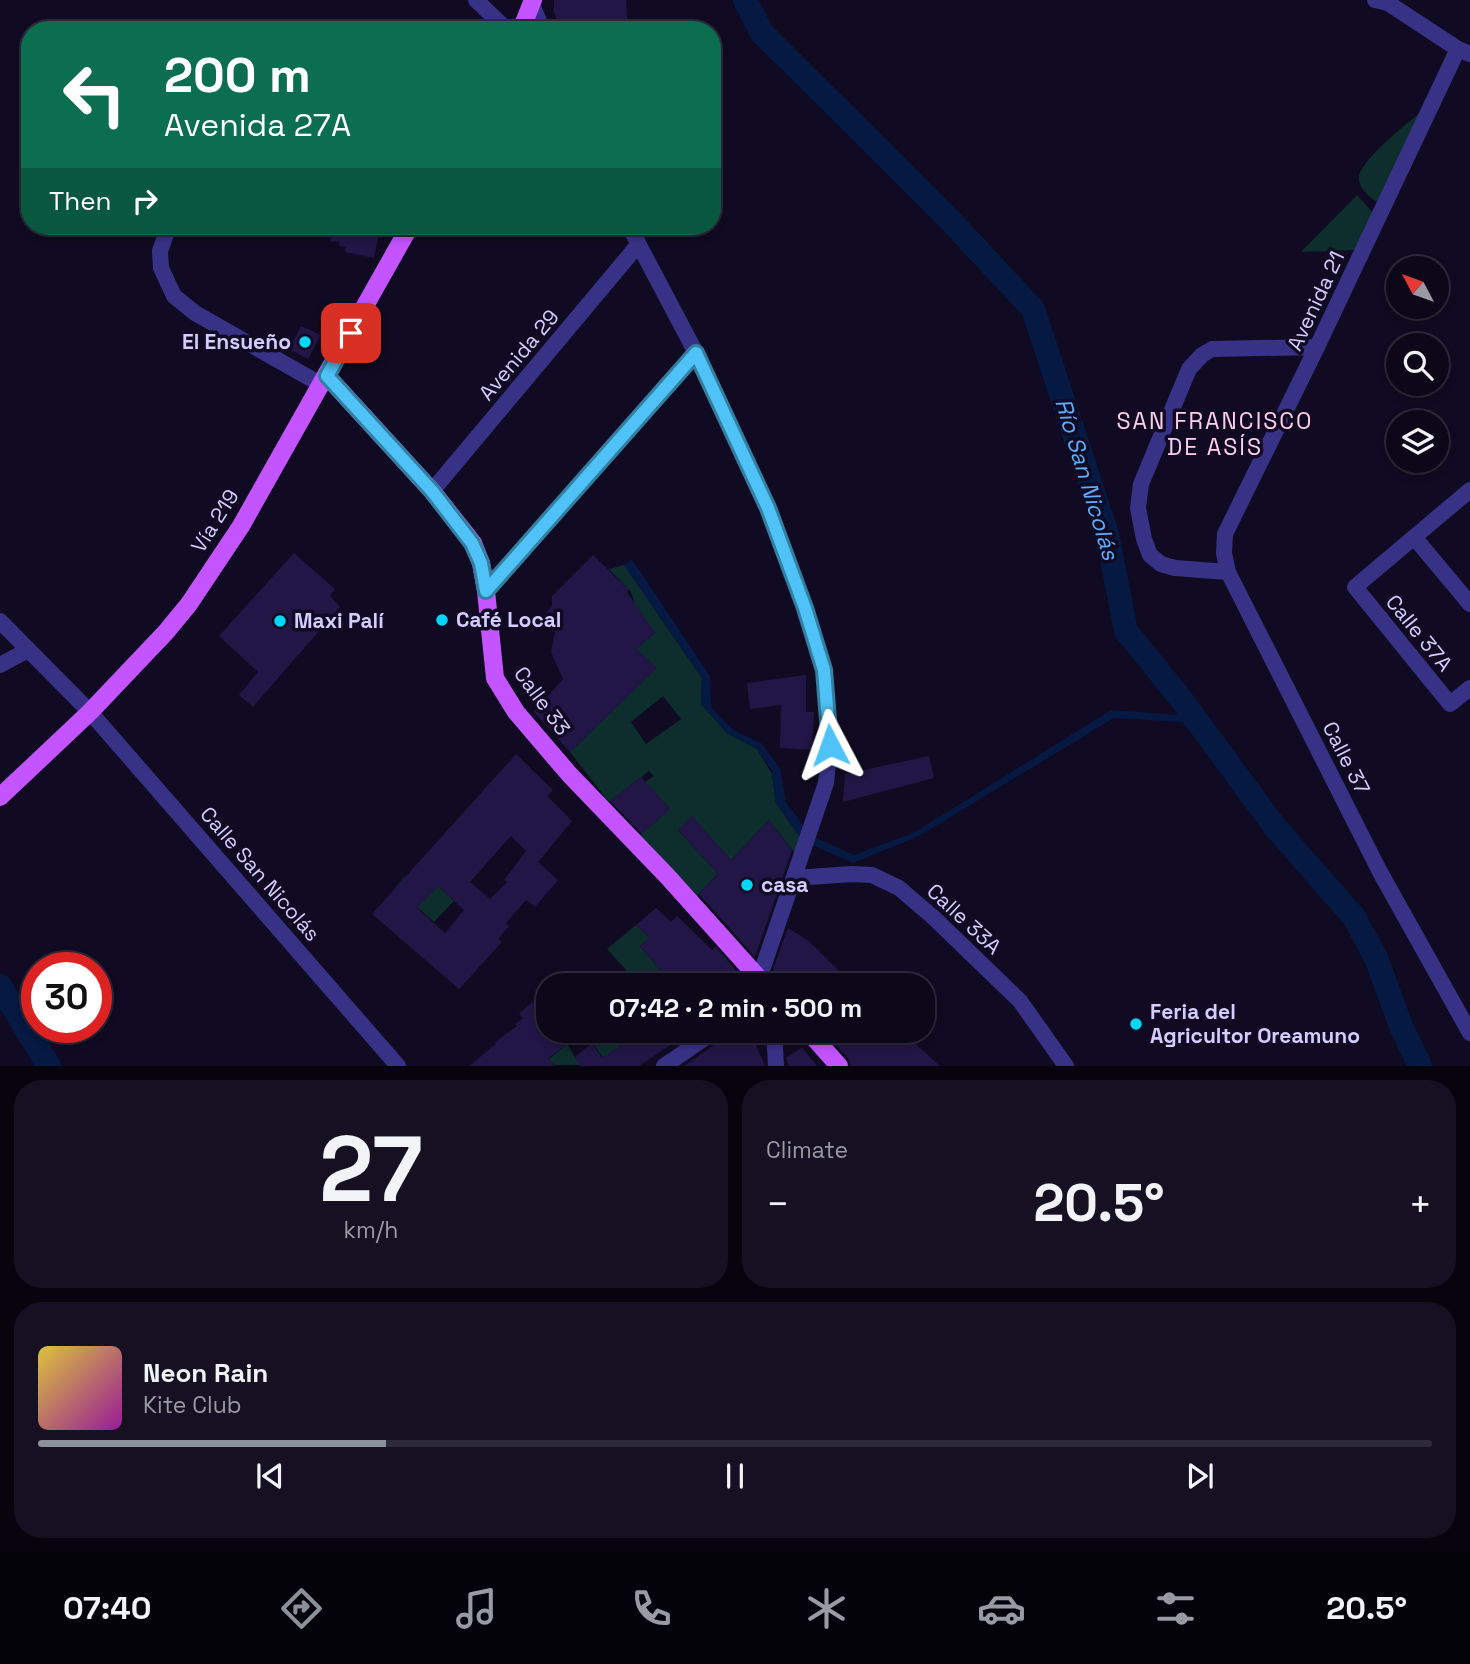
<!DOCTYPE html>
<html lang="en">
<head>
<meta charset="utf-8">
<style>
  body { margin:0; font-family:"Space Grotesk",sans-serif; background:#151123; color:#f1f3f6; height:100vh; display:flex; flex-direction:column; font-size:26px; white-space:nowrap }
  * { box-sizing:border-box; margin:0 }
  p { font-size:23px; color:#9a9aa2 }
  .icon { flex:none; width:38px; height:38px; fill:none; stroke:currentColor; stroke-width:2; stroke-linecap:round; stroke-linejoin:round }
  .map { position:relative; height:1066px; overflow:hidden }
  .panel { display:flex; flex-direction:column; gap:14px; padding:14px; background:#07040e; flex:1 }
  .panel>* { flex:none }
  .top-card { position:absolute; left:21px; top:21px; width:700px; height:214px; border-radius:28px; box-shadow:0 4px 10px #0003,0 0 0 2px #2c2939; background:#0b6e4f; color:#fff; overflow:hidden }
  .needle { width:46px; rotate:311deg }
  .buttons { position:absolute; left:1386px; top:256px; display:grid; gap:14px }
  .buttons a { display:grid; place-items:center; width:63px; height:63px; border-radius:50%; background:#0c081a; box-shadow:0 4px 10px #0003,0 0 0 2px #2c2939; font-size:35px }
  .speed { position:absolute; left:21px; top:952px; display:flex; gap:14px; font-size:35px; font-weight:700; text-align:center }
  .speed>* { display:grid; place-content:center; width:91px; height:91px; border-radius:50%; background:#0c081a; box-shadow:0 4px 10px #0003,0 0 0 2px #2c2939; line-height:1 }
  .speed .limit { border:10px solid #d22; background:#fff; color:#111 }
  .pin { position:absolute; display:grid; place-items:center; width:60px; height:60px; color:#fff; margin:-30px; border-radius:14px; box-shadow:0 4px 10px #0006 }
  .me { position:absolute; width:77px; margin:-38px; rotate:356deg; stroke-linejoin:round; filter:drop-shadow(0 0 5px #0008) }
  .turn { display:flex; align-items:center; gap:24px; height:147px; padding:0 28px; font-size:32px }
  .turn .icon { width:91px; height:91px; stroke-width:2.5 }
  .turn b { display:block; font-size:49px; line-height:60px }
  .then { display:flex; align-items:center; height:66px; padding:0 28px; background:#0003; gap:14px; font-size:26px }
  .big { font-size:52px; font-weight:700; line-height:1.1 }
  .panel .card { flex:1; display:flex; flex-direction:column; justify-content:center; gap:10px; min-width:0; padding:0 24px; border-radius:28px; background:#151123 }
  .panel .dial { align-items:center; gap:0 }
  .dial b { font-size:91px; line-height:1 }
  .song { display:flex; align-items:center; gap:21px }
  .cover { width:84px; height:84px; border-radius:10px; background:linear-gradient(135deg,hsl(50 70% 55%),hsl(300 70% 35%)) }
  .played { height:7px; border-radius:4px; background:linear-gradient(90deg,#8c9099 25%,#2c2939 25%) }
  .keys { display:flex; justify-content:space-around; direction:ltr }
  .heat { display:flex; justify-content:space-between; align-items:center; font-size:38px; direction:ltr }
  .panel .tiles { flex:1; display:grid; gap:14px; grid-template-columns:1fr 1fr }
  .card:last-child { grid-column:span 2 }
  .trip { position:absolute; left:536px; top:973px; width:399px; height:70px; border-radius:28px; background:#0c081a; box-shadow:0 4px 10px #0003,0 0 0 2px #2c2939; font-weight:700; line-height:70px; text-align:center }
  .menu { display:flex; height:112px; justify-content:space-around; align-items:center; background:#05030a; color:#9a9aa2 }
  .menu .icon { width:49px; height:49px }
  .menu .current { color:#8c9099 }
  .menu b { font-size:32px; color:#f1f3f6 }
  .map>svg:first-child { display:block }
  .green { fill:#0e2d2d; fill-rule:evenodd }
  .water { fill:#051942 }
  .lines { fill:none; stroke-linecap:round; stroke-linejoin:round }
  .river { stroke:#051942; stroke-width:24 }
  .building { fill:#211645; fill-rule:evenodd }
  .minor { stroke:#383286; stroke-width:16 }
  .major { stroke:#c454ff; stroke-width:18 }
  .route-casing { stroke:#337fa1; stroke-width:18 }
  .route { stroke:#4fc3f7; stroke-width:12 }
  .poi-dot { fill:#00d7f8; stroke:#100b22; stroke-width:2.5 }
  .labels { text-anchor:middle; stroke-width:7; stroke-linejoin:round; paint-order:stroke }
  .street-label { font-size:21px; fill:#d4cdff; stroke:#100b22 }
  .poi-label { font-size:21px; font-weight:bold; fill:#d4cdff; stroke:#100b22; text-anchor:start }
  .neighbourhood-label { font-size:23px; letter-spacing:2px; fill:#ffcfec; stroke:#100b22 }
  .water-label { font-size:23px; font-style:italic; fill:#5baeff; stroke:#100b22 }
</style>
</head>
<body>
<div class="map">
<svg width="1470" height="1066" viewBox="0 0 1470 1066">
  <rect width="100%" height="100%" fill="#100b22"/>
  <path class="green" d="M1426 108 1380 205C1372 198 1360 191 1359 180 1356 162 1412 120 1426 108Z
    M1357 195 1375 215 1358 250 1301 252Z
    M624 565 702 678 701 704 727 733 757 749 772 774 776 803 803 841 797 856 769 820 731 860 692 817 678 830 718 874 697 896 639 836 670 809 645 782 654 776 649 771 609 802 570 752 656 668 636 649 655 633 636 608 631 592 609 569ZM663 696 681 719 646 744 631 722Z
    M404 877 427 897 438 886 454 901 434 922 395 888Z
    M636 925 650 938 640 946 660 970 677 967 648 985H631L635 980 607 949Z
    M586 1031H642L603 1058 585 1032Z
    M567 1044 580 1065H554L549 1059Z"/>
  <path class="water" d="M632 559 710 676 711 707 732 729 761 743 780 768 786 802 810 835 854 855 915 832 1111 710 1194 716 1199 723 1114 718 919 836 853 863 803 841 776 803 772 771 757 749 727 733 701 704 702 678 624 565Z"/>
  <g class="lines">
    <path class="river" d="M745 0 762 33 947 217 1033 309 1107 534 1126 631 1178 695 1275 827 1354 917 1376 958 1401 1026 1420 1066
      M0 986 49 1066"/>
  </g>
  <path class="building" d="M554 0H626L628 30H560L554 12Z
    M310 226 380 227 374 258 345 252 346 247 339 246V242L330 241 331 235 310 228Z
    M301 326 321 335 308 359 289 349Z
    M294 553 335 589 330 596 340 607 253 707 239 695 258 672 219 636Z
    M593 555 629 590 627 592 655 633 636 649 657 668 570 752 534 712 563 679 551 652 555 632 542 618 552 606V596Z
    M806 675V712H814L812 750 780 748 781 705 750 709 747 683Z
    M516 754 553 790 547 796 572 821 538 862 558 880 535 907 526 900 506 923 509 926 498 939 502 942 459 989 372 914ZM511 836 526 851 504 880 507 882 490 899 470 882ZM438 886 464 910 445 933 417 908Z
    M929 756 934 778 843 802 845 774Z
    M641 777 670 809 642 834 610 801Z
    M692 816 731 860 769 820 792 850 755 957 699 894 718 874 678 830Z
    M656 908 671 922 677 916 712 950 716 947 733 967 745 985H673L640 946 650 938 636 925Z
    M788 928 809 941 842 974 824 985H777L771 975Z
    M533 1002 539 1011 535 1016 551 1037 559 1033 568 1043 549 1058 554 1066H469L496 1044 495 1042 517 1026 515 1024 523 1018 519 1013Z
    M643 1031H697L687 1038 685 1035 639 1066H580L575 1057 592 1043 602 1058Z
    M725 1031H764V1041L756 1045 765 1066H684L721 1040Z
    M834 1031H901L940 1066H851L848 1058 827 1036Z
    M802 1047 809 1056 817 1066H789L786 1058Z"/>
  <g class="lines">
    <path class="minor" d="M476 0 507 30
      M1375 0 1388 3 1458 49 1470 54
      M532 5 543 30
      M1458 49 1317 347 1225 534 1224 553 1228 572 1380 872 1470 1033
      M169 226 160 251 161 268 174 296 195 313 322 385
      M629 226 696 353 768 508 805 609 824 670 830 745 826 783 759 979
      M1470 490 1355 587 1450 704 1470 688
      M432 491 638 245
      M1414 537 1470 604
      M1228 572 1175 568 1161 564 1150 555 1144 539 1138 508 1141 484 1189 369 1202 355 1212 349 1317 347
      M486 591 696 353
      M0 621 90 712 398 1066
      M0 665 28 650
      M795 878 852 874 872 875 899 888 933 917 1020 1001 1066 1066
      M774 1031 776 1066
      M664 1066 715 1031"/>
    <path class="major" d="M521 30 533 0
      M327 376 432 491 473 543 481 563 486 591 495 678 516 712 569 774 668 877 765 985
      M0 797 90 712 166 632 189 604 241 526 410 226
      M808 1031 839 1066"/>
  </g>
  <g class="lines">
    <defs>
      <path id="route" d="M351 333 327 376 432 491 472 543 481 563 486 591 696 353 768 508 805 608 824 670 830 745"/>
    </defs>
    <use href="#route" class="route-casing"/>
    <use href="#route" class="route"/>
  </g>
  <g class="poi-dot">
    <circle cx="305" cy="342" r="7"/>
    <circle cx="442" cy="620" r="7"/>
    <circle cx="280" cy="621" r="7"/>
    <circle cx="747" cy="885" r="7"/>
    <circle cx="1136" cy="1024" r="7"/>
  </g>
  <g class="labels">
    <g class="street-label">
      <text transform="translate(1316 301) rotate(-65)" y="7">Avenida 21</text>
      <text transform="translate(519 355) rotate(-50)" y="7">Avenida 29</text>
      <text transform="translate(215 521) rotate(-58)" y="7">Vía 219</text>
      <text transform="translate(1419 633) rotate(51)" y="7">Calle 37A</text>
      <text transform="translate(542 701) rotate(54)" y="7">Calle 33</text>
      <text transform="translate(1346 758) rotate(63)" y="7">Calle 37</text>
      <text transform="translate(260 874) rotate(49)" y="7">Calle San Nicolás</text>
      <text transform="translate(964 919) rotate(43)" y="7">Calle 33A</text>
    </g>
    <g class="poi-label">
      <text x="291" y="349" text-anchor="end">El Ensueño</text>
      <text x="456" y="627">Café Local</text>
      <text x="294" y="628">Maxi Palí</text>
      <text x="761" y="892">casa</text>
      <text x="1150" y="1019">Feria del<tspan x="1150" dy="24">Agricultor Oreamuno</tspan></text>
    </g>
    <g class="neighbourhood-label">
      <text x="1215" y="429">SAN FRANCISCO<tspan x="1215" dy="26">DE ASÍS</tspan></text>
    </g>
    <g class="water-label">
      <text transform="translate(1087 479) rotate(73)" y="8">Río San Nicolás</text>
    </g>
  </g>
</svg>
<div class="buttons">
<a><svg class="needle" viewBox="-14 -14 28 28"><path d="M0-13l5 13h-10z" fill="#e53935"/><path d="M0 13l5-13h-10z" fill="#9a9aa2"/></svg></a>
<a><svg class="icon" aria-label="search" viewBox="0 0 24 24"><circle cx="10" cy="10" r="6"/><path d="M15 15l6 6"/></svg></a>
<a><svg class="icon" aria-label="layers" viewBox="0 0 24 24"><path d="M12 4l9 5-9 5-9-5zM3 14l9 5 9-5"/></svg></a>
</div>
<div class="speed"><div class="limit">30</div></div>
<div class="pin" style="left:351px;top:333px;background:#d93025"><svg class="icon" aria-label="arrive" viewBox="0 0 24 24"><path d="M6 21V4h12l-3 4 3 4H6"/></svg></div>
<svg class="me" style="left:830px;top:745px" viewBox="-20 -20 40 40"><path d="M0-17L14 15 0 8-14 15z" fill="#4fc3f7" stroke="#fff" stroke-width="4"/></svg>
<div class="trip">07:42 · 2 min · 500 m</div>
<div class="top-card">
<div class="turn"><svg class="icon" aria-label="left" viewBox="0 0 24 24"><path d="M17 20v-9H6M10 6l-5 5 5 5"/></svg><div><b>200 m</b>Avenida 27A</div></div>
<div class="then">Then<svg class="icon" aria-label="right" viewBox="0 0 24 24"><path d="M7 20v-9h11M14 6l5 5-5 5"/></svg></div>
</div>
</div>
<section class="panel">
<div class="tiles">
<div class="card dial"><b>27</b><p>km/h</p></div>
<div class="card"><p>Climate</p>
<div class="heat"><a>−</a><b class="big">20.5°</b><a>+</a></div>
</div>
<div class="card">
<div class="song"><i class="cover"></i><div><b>Neon Rain</b><p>Kite Club</p></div></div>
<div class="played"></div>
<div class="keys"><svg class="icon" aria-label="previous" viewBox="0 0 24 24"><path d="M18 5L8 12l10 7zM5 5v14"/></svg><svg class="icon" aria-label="pause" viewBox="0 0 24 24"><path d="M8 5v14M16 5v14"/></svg><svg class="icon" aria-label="next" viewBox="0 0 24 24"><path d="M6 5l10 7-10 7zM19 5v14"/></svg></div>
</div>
</div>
</section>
<nav class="menu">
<b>07:40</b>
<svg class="icon current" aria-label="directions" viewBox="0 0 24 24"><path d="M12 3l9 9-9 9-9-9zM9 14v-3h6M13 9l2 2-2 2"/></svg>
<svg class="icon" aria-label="music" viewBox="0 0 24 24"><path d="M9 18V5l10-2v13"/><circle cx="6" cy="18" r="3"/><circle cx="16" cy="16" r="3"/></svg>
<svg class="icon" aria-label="phone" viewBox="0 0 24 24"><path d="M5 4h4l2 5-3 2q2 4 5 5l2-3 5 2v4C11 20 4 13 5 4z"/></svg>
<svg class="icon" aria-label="climate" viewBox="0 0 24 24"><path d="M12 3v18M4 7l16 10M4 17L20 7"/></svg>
<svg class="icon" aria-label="car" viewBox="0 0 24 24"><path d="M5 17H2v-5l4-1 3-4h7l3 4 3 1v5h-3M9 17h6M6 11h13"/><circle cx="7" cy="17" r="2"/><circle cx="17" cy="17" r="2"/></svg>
<svg class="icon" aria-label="filters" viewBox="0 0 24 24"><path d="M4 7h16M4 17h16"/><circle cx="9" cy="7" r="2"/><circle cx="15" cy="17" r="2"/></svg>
<b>20.5°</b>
</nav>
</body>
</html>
